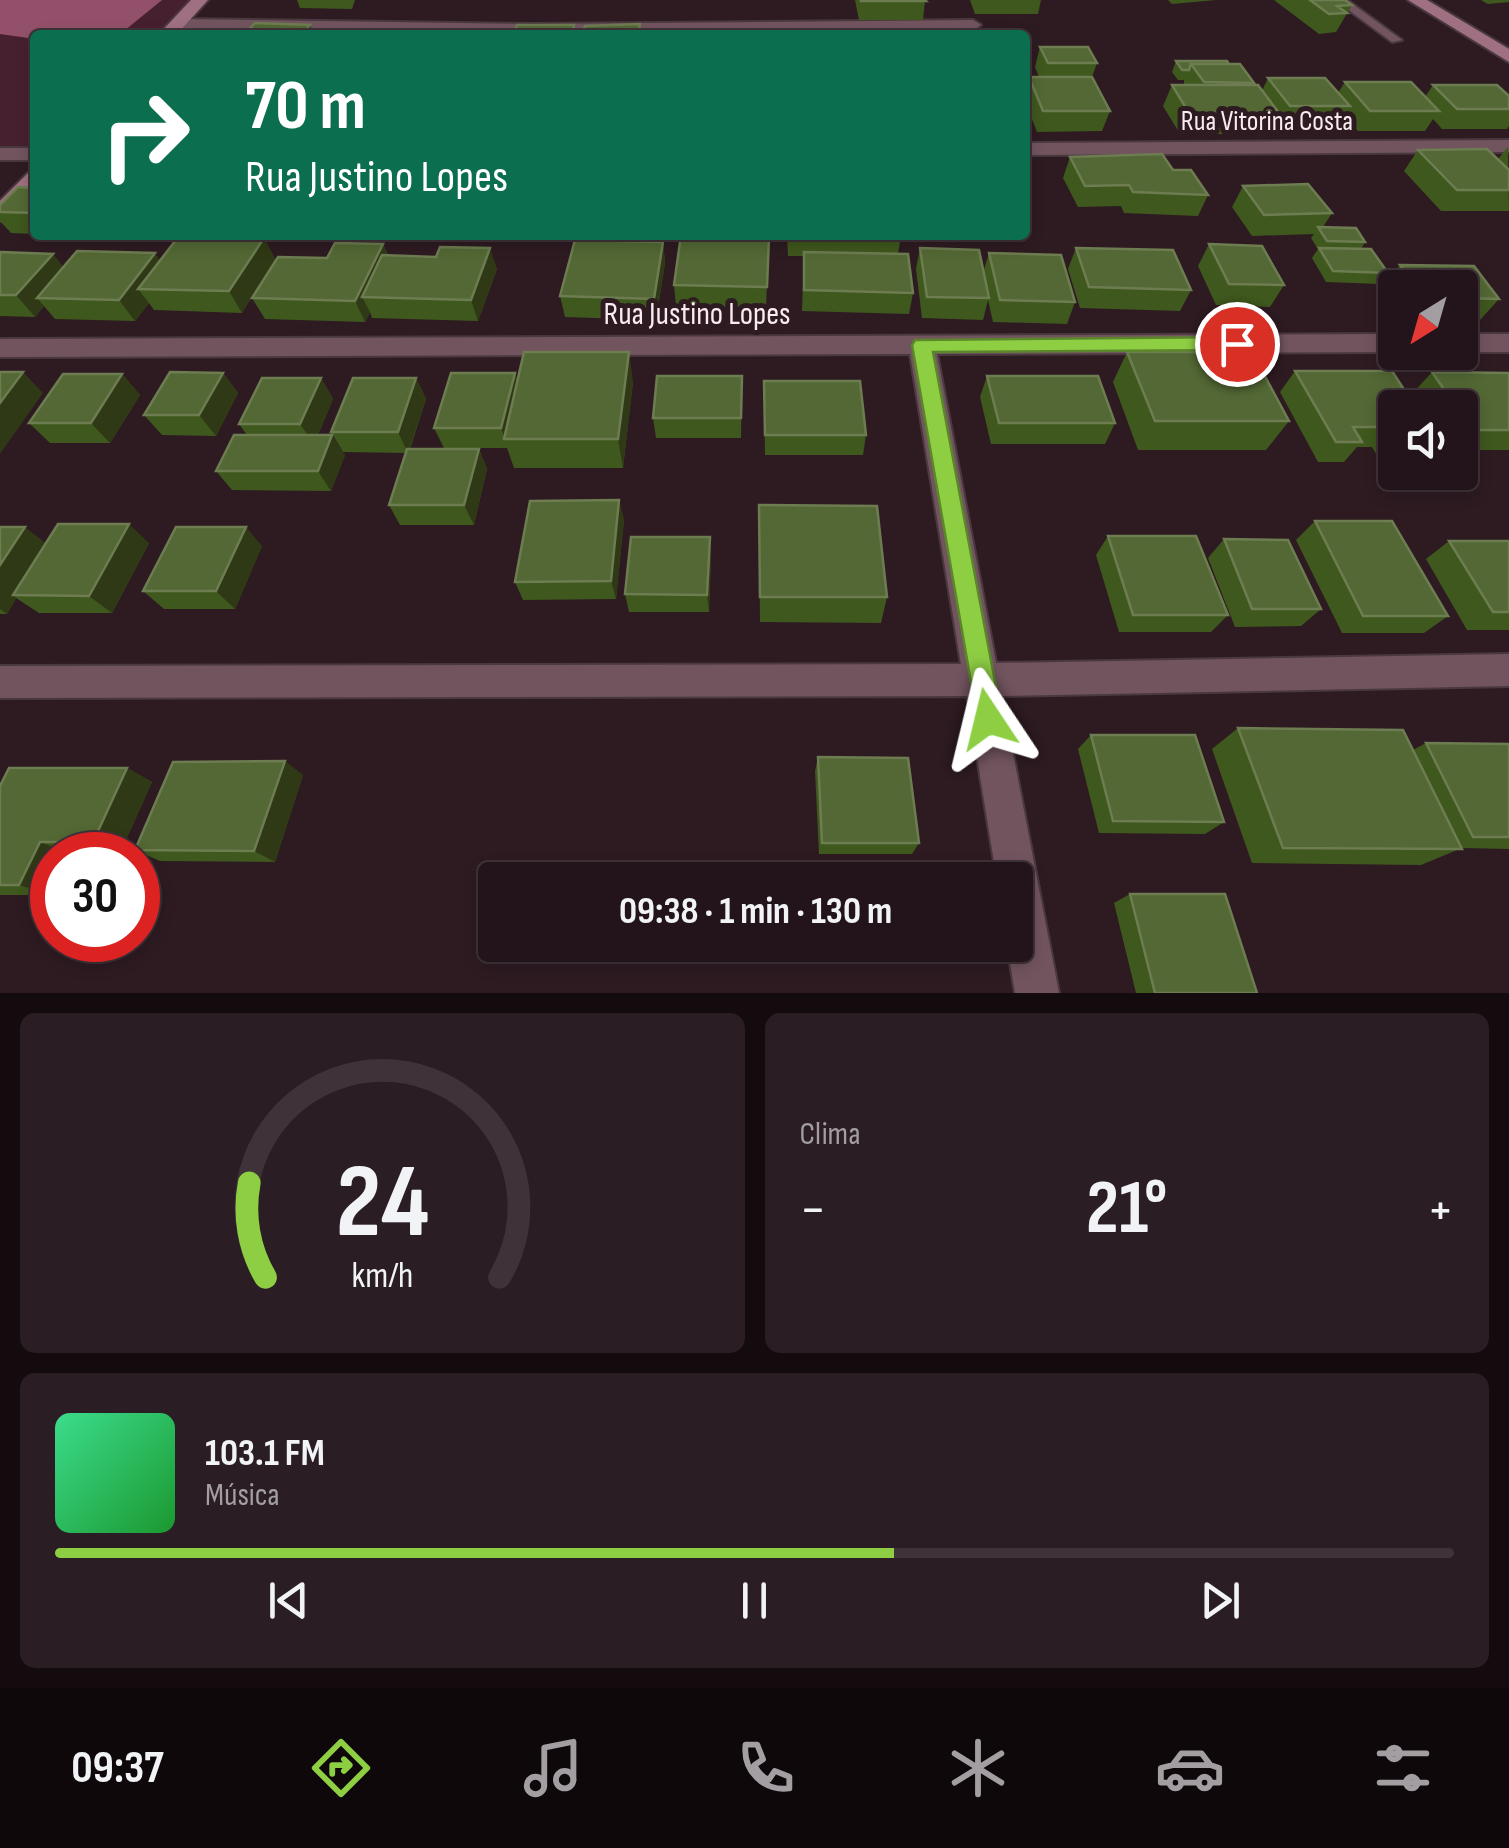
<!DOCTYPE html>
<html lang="pt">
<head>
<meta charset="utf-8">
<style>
  body { margin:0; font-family:"Sofia Sans Condensed",sans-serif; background:#2a1d23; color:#f1f3f6; height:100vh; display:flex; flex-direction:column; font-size:38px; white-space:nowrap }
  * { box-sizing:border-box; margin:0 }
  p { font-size:32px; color:#a29ea2 }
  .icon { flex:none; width:55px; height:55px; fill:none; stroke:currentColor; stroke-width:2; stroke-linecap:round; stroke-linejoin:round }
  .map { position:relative; height:993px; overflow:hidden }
  .drawer { display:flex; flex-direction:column; gap:20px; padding:20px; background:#130b0e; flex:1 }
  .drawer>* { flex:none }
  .top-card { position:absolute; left:30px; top:30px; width:1000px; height:210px; border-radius:10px; box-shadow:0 5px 15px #0003,0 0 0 2px #3f3339; background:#0b6e4f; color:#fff; overflow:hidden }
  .needle { width:65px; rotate:217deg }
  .fabs { position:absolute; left:1378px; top:270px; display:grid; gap:20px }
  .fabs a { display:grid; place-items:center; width:100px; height:100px; border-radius:10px; background:#22141a; box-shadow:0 5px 15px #0003,0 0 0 2px #3f3339; font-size:50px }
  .speed { position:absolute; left:30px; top:832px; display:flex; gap:20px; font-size:50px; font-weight:700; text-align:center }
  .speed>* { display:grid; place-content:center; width:130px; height:130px; border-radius:50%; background:#22141a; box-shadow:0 5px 15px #0003,0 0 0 2px #3f3339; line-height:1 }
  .speed .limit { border:15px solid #d22; background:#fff; color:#111 }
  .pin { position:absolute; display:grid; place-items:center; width:85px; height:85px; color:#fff; margin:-42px; border:5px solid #fff; border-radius:50%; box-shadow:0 2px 10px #0007 }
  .me { position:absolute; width:110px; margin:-55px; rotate:350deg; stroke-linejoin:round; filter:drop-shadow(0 0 8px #0008) }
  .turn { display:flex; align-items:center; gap:35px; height:210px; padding:0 50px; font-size:45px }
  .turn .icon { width:130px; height:130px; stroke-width:2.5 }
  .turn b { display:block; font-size:70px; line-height:85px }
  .big { font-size:75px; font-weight:700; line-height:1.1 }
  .drawer .tile { flex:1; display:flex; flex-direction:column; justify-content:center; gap:15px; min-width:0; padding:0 35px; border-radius:15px; background:#2a1d23 }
  .drawer .dial { align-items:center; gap:0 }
  .dial svg { height:260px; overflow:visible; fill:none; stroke:#3f3339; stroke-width:7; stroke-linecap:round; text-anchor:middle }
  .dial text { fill:#f1f3f6; stroke:none }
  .song { display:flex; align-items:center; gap:30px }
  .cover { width:120px; height:120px; border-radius:15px; background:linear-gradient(135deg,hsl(150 70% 55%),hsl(130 70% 35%)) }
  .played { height:10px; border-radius:5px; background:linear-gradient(90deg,#8ece43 60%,#3f3339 60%) }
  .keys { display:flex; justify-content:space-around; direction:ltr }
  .heat { display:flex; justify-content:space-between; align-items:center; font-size:55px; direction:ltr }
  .drawer .tiles { flex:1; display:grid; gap:20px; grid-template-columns:1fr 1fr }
  .tile:last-child { grid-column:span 2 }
  .trip { position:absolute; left:478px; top:862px; width:555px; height:100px; border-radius:10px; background:#22141a; box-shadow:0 5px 15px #0003,0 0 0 2px #3f3339; font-weight:700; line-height:100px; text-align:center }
  .tabs { display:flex; height:160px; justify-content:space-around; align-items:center; background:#0e080a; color:#a29ea2 }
  .tabs .icon { width:70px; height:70px }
  .tabs .active { color:#8ece43 }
  .tabs b { font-size:45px; color:#f1f3f6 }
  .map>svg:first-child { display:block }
  .green { fill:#472030 }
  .water { fill:#93506b }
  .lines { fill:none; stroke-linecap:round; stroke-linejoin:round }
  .lane-casing { stroke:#4a383f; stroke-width:4 }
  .street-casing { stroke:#4a383f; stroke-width:4 }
  .secondary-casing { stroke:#4a383f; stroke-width:4 }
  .lane { fill:#72545f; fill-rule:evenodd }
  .street { fill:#72545f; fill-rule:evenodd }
  .secondary { fill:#9f7081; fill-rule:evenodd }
  .wall { fill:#3f581d }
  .shaded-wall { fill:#303915 }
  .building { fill:#536834; stroke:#6d7c51; stroke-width:2.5 }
  .route { fill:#8ece43; stroke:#5c862c; stroke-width:2.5 }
  .labels { text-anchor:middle; stroke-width:10; stroke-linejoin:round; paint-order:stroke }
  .far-street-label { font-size:28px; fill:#f9ebf0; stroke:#2e1b22 }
  .street-label { font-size:32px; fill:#f9ebf0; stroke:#2e1b22 }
</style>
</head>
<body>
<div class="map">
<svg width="1509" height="993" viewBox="0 0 1509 993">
  <rect width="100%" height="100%" fill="#2e1b22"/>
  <path class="green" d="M0 0H200L167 35H35V154H0Z"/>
  <path class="water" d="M0 0H162L119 35H35V39L0 34Z"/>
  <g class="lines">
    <defs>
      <path id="lane" d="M1335 0H1347L1402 40 1392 42Z"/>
      <path id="street" d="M178 19 534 24 973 20 981 25 973 30 534 34 172 28V20Z
        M1509 140V152L1025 155V143Z
        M0 148H35V160H0Z
        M1395 334V352L937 354 996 663 1509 654V686L1002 696 1059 993H1015L1007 945H1015V880H997L967 696 0 698V666L961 664 910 354 0 357V339Z
        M1460 334H1509V352H1460Z"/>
      <path id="secondary" d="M191 0H208L176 35H158Z
        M1408 0H1427L1509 49V62Z
        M35 171V190L8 219 0 221V201L28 173Z"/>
    </defs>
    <use href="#lane" class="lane-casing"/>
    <use href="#street" class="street-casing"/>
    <use href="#secondary" class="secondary-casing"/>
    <use href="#lane" class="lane"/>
    <use href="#street" class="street"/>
    <use href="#secondary" class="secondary"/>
  </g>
  <path class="wall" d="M297 0H355L352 9 300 8Z
    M855 0H925L923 20H859Z
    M970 0H1041L1038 14H975Z
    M1168 0H1216L1172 4Z
    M1274 0H1345L1352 5 1336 32 1319 34Z
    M1481 0H1509V2L1488 4Z
    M1040 47 1097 63 1092 77 1110 111 1102 131 1037 132 1025 101V92L1029 77H1039L1035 67Z
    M1176 61H1227L1254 83 1252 85 1262 91 1268 78 1338 93 1345 82 1425 97 1433 85 1509 96V126L1507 129H1442L1433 119 1425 131H1358L1344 116 1338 127H1279L1275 121 1268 134H1180L1163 106 1172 85H1184V80H1178L1172 72Z
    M1508 147 1509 211H1441L1404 171 1418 150 1498 159Z
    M1070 157 1173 170 1208 195 1198 216 1124 213 1121 206 1078 207 1063 178Z
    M1243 186 1332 213 1323 227 1365 242 1361 249 1388 273 1380 284 1326 282 1312 258 1318 249 1311 238 1314 234 1252 236 1232 207Z
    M35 188V234L11 233 0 221V205Z
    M787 235H901L898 254 913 293 909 314 802 311 804 256H788Z
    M769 237 766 308 676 306 674 285Z
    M264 238 275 259 242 313 154 310 149 303 135 321 55 319 44 306 35 317 0 316V252L63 267 160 260Z
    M663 242 665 263 656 320 565 317 560 296Z
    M383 244 388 255 497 269 478 321 372 318 370 312 365 322 265 319 252 298 327 258Z
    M1209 244 1284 285 1270 307 1216 305 1198 266Z
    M920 248 983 273 989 253 1075 302 1067 324 993 322 988 300 983 320 922 318 916 269Z
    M1076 248 1191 290 1180 311 1080 308 1068 269Z
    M1400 265 1499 299 1480 320H1460V288H1395V302L1384 286Z
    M1127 352 1289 421 1266 450H1138L1113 382Z
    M1295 371 1395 408V462H1381L1372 447H1357L1344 462H1318L1280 392Z
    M1432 372 1509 373V450H1460V408H1423L1413 393Z
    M223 373 238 393 216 436 162 435 144 415Z
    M515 373 518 381 633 382 623 468H514L507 448H444L434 428Z
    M122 374 140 395 110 443H50L29 423Z
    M742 376 741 438H656L653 418Z
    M987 376 1115 423 1105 444H991L980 397Z
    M321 378 333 399 318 435 345 455 331 491 232 490 216 471 247 435 239 424Z
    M416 378 426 399 410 449H479L487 469 474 525H400L389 505 406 453 343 452 331 432Z
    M764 381 866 435 863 455H765Z
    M759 505 887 597 881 623 760 622Z
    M624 519 616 599 523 600 515 582Z
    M1315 521 1448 616 1424 633H1342L1296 540Z
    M0 527 45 544 149 543 112 613H39L16 598 7 614H0Z
    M1108 536 1228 615 1211 632H1119L1096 555Z
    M1224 539 1321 609 1301 626 1235 627 1208 558Z
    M1449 541H1509V630H1467L1426 559Z
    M262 546 235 609H164L143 591Z
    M711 556 709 612H629L625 594Z
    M1238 728 1413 750 1426 743 1509 744V849L1462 848 1421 865 1252 863 1212 749Z
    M1091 735 1224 822 1205 834 1099 833 1078 749Z
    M818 757 919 843 912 854H819L815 771Z
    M127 768 152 782 120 853H69L51 895H0V786Z
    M303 775 275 862 160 861 135 850Z
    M1130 894 1257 993H1136L1114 903Z
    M596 952H775L774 959H603Z"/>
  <path class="shaded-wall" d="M310 25 314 35H301Z
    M264 238 275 259 242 313 229 291Z
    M663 242 665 263 656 320 654 299Z
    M383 244 392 266 362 297 370 312 365 322 355 301Z
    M490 248 497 269 478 321 471 300Z
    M155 253 170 274 138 289 149 303 135 321 119 300Z
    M53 254 70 275 37 298 44 306 35 317 16 295Z
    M629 352 633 382 623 468 618 439Z
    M23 372 43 393 0 454V403Z
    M223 373 238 393 216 436 199 415Z
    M515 373 522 394 505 439 501 428Z
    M122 374 140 395 110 443 91 423Z
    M321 378 333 399 314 444 300 424Z
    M416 378 426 399 408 453 398 432Z
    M332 435 345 455 331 491 318 471Z
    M479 449 487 469 474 525 464 505Z
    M619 500 624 519 616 599 611 581Z
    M129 524 149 543 112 613 89 596Z
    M25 527 49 546 13 595 16 598 7 614 0 609V565Z
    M246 527 262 546 235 609 216 591Z
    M710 537 711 556 709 612 707 595Z
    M285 761 303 775 275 862 254 851Z
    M127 768 152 782 120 853 93 842Z
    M40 842 69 853 68 855H52V891L51 895 19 885Z"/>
  <path class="building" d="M861 0H925L926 1H861Z
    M1310 0H1345L1352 5 1337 6 1347 13 1329 14Z
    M255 23 310 25 301 35H244Z
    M640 24 639 30 680 31V35H582L585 26Z
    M517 25H574L571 35H513Z
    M1040 47H1088L1097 63H1048Z
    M1176 61H1227L1229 64H1191L1189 70H1182Z
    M1191 64H1240L1254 83 1204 82Z
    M1029 77H1092L1110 111H1043Z
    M1268 78H1325L1350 106H1290Z
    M1345 82H1411L1439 111H1370Z
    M1172 85H1258L1279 113H1189Z
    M1433 85H1497L1509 96V109H1457Z
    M1487 149 1509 170V190H1457L1418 150Z
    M1162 154 1173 170H1191L1208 195 1133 192 1129 185 1085 186 1070 157Z
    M1308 184 1332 213 1264 215 1243 186Z
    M18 187 35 188V213L0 212V205Z
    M1318 227 1356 228 1365 242 1327 241Z
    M681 235 769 237 767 287 674 285Z
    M179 236 264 238 229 291 138 289Z
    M575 240 663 242 654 299 560 296Z
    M335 243 383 244 355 301 252 298 278 257 327 258Z
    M1209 244 1262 246 1284 285 1229 284Z
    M440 247 490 248 471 300 362 297 382 255 436 257Z
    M920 248 979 250 989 298 927 297Z
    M1076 248 1173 250 1191 290 1089 287Z
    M1319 248 1371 249 1388 273 1333 271Z
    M77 251 155 253 119 300 37 298Z
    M0 252 53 254 16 295H0Z
    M804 252 908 254 913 293 804 290Z
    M989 253 1061 255 1075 302 1000 300Z
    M1400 265 1474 266 1499 299 1460 298V288H1417Z
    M524 352H629L618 439H504Z
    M1127 352H1252L1289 421H1155Z
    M1295 371H1392L1416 408H1395V434L1390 427H1353L1362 442H1336Z
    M0 372H23L0 403Z
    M170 372 223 373 199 415H144Z
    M1432 372 1509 373V430H1473L1460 412V408H1457Z
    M451 373H515L501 428H434Z
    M63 374H122L91 423H29Z
    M657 376H742L741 418H653Z
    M987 376H1098L1115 423H999Z
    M262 378H321L300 424H239Z
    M353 378H416L398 432H331Z
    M764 381H860L866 435H765Z
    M234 435H332L318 471H216Z
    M407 449H479L464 505H389Z
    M619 500 611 581 515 582 530 501Z
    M759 505 877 506 887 597H760Z
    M1315 521H1392L1448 616H1363Z
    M58 524H129L89 596 13 595Z
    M0 527H25L0 565Z
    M176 527H246L216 591H143Z
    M1108 536H1196L1228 615H1133Z
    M631 537H710L707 595 625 594Z
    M1224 539 1288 540 1321 609H1252Z
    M1449 541H1509V612H1493Z
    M1238 728 1403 730 1462 849 1283 848Z
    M1091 735H1195L1224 822 1113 821Z
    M1426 743 1509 744V837H1473Z
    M818 757 908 758 919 843H822Z
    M285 761 254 851 135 850 173 762Z
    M9 768H127L93 842H40L19 885H0V786Z
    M605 864 773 865 774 880H604Z
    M1130 894H1225L1257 993H1155Z
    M597 945H775V952H596Z"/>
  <path class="route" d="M1237 337 1247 344 1237 350 933 352 1002 719 998 728 988 732 979 728 912 345 915 340Z"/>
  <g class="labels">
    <g class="far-street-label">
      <text x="1267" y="130">Rua Vitorina Costa</text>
    </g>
    <g class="street-label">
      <text x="697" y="324">Rua Justino Lopes</text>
    </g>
  </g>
</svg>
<div class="fabs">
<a><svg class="needle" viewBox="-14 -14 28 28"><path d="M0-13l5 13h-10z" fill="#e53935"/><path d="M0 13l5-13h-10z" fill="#a29ea2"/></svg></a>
<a><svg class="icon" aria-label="sound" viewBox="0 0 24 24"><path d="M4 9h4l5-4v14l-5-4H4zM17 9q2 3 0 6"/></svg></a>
</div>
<div class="speed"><div class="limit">30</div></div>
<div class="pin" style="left:1237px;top:344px;background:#d93025"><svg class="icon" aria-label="arrive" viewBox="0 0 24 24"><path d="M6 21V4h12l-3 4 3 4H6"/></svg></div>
<svg class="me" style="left:988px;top:719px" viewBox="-20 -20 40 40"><path d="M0-17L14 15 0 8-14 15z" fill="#8ece43" stroke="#fff" stroke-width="4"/></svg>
<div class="trip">09:38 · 1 min · 130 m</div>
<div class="top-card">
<div class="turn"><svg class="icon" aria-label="right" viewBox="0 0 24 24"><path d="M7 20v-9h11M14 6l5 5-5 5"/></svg><div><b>70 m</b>Rua Justino Lopes</div></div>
</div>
</div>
<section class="drawer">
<div class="tiles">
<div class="tile dial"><svg viewBox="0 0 100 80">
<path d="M14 69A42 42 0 1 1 86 69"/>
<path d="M14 69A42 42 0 0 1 9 40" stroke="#8ece43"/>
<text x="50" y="56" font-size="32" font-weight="700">24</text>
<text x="50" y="72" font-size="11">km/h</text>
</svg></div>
<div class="tile"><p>Clima</p>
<div class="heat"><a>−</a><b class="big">21°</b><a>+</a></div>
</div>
<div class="tile">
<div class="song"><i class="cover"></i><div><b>103.1 FM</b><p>Música</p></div></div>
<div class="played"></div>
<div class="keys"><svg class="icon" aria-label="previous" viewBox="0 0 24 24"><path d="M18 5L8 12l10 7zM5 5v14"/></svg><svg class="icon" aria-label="pause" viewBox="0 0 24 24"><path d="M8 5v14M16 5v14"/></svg><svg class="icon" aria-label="next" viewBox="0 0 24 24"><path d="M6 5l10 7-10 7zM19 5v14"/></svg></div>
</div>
</div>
</section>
<nav class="tabs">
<b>09:37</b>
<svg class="icon active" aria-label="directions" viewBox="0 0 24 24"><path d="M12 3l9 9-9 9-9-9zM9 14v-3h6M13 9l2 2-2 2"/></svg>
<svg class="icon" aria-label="music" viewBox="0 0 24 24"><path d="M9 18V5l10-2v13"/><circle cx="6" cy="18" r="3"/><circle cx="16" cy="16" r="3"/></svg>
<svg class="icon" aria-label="phone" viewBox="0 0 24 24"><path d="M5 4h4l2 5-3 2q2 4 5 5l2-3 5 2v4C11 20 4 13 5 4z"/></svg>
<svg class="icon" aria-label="climate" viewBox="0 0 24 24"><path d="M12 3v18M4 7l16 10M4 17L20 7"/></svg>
<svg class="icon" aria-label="car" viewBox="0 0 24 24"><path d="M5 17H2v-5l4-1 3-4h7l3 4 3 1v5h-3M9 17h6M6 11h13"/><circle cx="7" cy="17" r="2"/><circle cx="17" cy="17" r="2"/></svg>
<svg class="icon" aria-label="filters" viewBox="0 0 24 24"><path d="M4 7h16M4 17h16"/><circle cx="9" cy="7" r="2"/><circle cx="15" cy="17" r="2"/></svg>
</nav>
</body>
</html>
